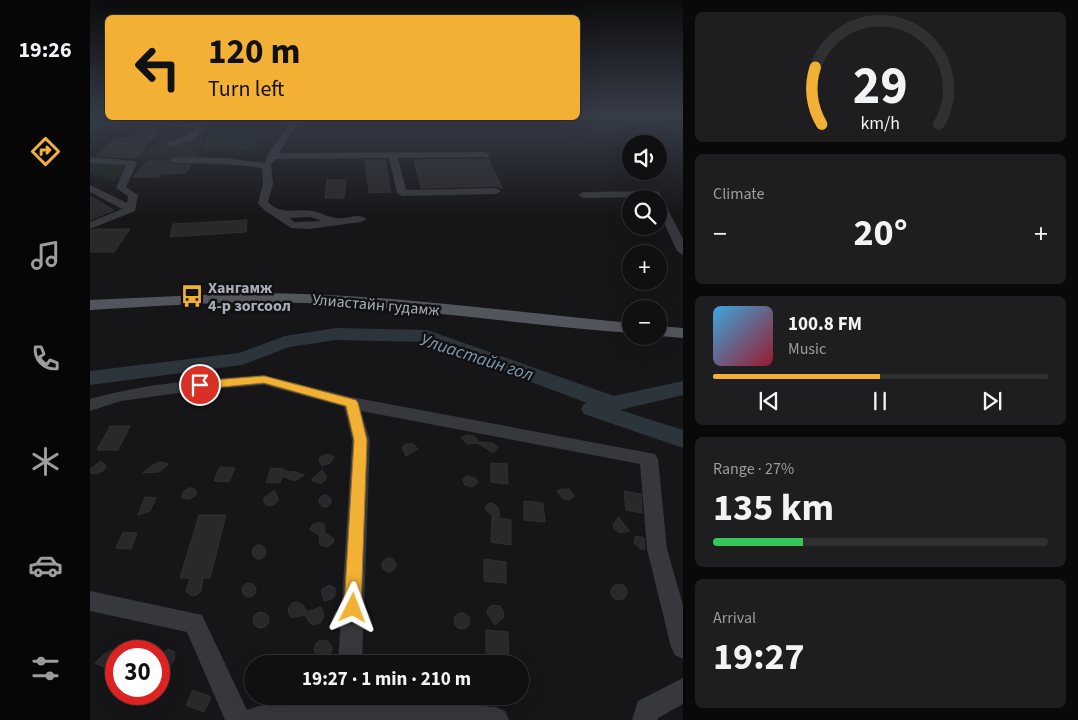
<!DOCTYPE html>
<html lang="en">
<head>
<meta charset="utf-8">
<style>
  body { margin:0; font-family:"Source Sans 3",sans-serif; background:#1e1e20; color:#f1f3f6; height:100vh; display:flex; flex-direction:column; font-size:19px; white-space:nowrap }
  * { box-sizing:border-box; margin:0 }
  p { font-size:16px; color:#9c9d9f }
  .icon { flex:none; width:28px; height:28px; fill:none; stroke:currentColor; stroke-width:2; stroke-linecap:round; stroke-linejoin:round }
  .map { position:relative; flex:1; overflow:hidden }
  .side { display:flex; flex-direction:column; gap:12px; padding:12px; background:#09090a; width:395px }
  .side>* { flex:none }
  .top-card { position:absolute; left:15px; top:15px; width:475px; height:105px; border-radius:8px; box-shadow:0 5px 20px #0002,0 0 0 1px #303032; background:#f2b134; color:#111; overflow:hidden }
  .fabs { position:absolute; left:532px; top:135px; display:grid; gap:10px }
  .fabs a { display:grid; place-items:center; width:45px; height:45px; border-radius:50%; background:#101012; box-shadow:0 5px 20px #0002,0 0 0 1px #303032; font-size:25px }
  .speed { position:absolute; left:15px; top:640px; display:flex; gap:10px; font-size:25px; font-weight:700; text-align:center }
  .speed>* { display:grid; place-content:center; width:65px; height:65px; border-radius:50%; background:#101012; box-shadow:0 5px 20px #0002,0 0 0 1px #303032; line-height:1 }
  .speed .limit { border:8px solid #d22; background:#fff; color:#111 }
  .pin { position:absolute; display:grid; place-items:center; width:42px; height:42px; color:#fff; margin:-21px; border:2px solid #fff; border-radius:50%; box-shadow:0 1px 5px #0007 }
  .me { position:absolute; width:55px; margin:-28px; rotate:3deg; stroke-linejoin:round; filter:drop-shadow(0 0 4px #0008) }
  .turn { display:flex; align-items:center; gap:18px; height:105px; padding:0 20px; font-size:22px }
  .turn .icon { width:65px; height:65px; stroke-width:2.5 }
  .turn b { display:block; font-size:35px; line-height:42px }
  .big { font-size:38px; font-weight:700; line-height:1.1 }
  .side .card { flex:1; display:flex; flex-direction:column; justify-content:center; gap:8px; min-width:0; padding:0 18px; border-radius:8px; background:#1e1e20 }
  .side .dial { align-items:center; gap:0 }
  .dial svg { height:130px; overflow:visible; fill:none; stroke:#303032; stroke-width:7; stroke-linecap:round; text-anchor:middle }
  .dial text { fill:#f1f3f6; stroke:none }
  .song { display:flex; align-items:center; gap:15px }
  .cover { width:60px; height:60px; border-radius:8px; background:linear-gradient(135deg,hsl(200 70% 55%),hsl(350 70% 35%)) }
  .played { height:5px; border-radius:2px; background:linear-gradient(90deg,#f2b134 50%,#303032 50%) }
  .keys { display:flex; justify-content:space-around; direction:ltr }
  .heat { display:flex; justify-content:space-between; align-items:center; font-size:28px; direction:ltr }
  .charge { height:8px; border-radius:4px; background:linear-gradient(90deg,#34c759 27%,#303032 0) }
  .trip { position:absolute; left:154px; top:655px; width:285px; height:50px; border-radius:25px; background:#101012; box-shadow:0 5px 20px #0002,0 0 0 1px #303032; font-weight:700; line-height:50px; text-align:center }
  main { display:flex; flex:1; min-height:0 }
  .tabs { display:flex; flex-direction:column; width:90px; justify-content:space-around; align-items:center; background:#060607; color:#9c9d9f }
  .tabs .icon { width:35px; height:35px }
  .tabs .on { color:#f2b134 }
  .tabs b { font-size:22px; color:#f1f3f6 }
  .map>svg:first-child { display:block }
  .green { fill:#1c231d }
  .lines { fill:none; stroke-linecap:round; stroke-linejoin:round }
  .river { fill:#2c353c; fill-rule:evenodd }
  .building { fill:#29292c; stroke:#303034 }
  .minor { fill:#37383d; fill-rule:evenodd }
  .major { fill:#53555c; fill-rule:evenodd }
  .route { fill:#f2b134; stroke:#9d7322 }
  .labels { text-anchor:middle; stroke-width:5; stroke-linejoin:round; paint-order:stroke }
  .poi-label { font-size:16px; font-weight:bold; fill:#a8adb8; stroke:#111113; text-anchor:start }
  .street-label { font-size:16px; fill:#a8adb8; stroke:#111113 }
  .water-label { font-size:18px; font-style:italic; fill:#7f9bb3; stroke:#111113 }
</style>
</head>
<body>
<main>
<nav class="tabs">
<b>19:26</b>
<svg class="icon on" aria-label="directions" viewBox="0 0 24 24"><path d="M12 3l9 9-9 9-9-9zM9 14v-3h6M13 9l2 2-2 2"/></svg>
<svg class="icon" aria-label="music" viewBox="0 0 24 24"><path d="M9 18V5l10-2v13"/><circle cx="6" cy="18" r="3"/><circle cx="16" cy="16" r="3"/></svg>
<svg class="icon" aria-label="phone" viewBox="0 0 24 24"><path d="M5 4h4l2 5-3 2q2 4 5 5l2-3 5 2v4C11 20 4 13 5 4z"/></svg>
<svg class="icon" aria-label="climate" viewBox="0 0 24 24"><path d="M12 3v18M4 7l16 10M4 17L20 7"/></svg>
<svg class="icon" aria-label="car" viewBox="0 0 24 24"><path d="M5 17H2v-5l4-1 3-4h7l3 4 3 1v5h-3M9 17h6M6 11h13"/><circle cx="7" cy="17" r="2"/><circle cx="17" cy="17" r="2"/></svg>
<svg class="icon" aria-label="filters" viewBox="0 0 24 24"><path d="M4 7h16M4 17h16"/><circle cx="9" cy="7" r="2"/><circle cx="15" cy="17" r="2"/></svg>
</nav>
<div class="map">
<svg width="593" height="720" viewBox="0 0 593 720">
  <rect width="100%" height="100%" fill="#161618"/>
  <path class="green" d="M0 119 43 121 36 128H48L44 132 0 131Z
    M114 134 107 159H47L52 150H56L79 135Z
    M167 134 164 150 114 152 117 136Z
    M0 162 29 163 38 166 30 179 23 181 0 173Z"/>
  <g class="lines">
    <path class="river" d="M246 328 337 330 524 396 593 381V395L530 410 593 430V448L494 414 491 409 494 404 497 403 335 342 246 340 199 347 152 365 0 385V371L149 353 195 336Z"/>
  </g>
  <path class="building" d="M51 126 68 127 65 130H70L46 158 6 156 25 138 40 139Z
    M398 159 413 189 406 186 331 188 324 160Z
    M275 160H295L301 192 279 193Z
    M57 161H78L84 165H101L96 173 70 174 69 177H43Z
    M237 180H256L254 198H235Z
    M0 196 24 210 0 220Z
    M157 220 156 232 80 237 83 224Z
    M5 229H40L24 252H0V231Z
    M20 426H40L28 450H7Z
    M377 435 384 436 389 442 403 443 408 447 403 453 388 443 378 444 371 438Z
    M316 444H323L328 449 316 456 312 447Z
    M238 454 244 457 240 463 232 466 229 460 230 457Z
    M11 461 16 466 14 470 7 474 0 473V469Z
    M69 462 79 464 69 472 53 473 63 465Z
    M401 463 417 464 418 484 401 482Z
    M130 467 145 468 139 482 124 481Z
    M181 468 194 469V471L206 472 214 475 205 481 192 476 190 483 176 482Z
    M232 470 236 476 235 480 231 484 221 480Z
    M377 476 385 478 388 482 385 485 382 487 375 485 373 479Z
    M99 488H103L107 492 105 496 99 499 92 498 93 492Z
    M472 489H479L484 496 479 500 472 498 467 491Z
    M184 490 188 498 187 502 181 506 176 505 174 502V498Z
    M534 491 551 494 552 513 536 510Z
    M229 501a6 6 0 1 1 12 0a6 6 0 1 1-12 0Z
    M55 497 66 498 60 511 48 515Z
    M434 501 453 503 455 522 434 520Z
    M403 503 409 509V518L421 520V545L401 542 402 517 405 518 395 509 397 504Z
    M109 515H136L120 578H113L111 591 107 595 101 596 96 591 100 578H90Z
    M529 517 539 531 530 533 524 529 523 524Z
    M229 522 234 524 235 533 244 539 243 543 237 547 230 545 229 535 220 530 222 525Z
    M33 532 47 533 41 549 26 548Z
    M549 536 554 538 555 549H550L544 543 545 537Z
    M162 552a7 7 0 1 1 14 0a7 7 0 1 1-14 0Z
    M292 565a7 7 0 1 1 14 0a7 7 0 1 1-14 0Z
    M394 559 416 562V583L394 581Z
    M152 590a7 7 0 1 1 14 0a7 7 0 1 1-14 0Z
    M521 592a8 8 0 1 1 16 0a8 8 0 1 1-16 0Z
    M239 585 245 588V595L242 599 234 601 231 590Z
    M207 602 213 605 217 612 231 607 234 616 231 622 224 625 219 622 215 615 207 617H201L198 612 199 607 202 603Z
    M402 605 410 606 414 613 413 618 405 625 397 613 398 608Z
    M163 620a8 8 0 1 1 16 0a8 8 0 1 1-16 0Z
    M364 621a8 8 0 1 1 16 0a8 8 0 1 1-16 0Z
    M396 630 418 632 419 664 396 661Z
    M224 649a9 9 0 1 1 18 0a9 9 0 1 1-18 0Z
    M78 649 85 652 84 661 79 666 69 667V655Z
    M22 650 26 651V660L23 665 14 667 5 663 14 654Z
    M103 690 121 697 114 712 96 705Z"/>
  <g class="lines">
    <path class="minor" d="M204 118H212L189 153 395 152 400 155 398 157 308 158 316 190 406 188 411 191 406 194 312 196 307 193 299 158 186 159 181 164 183 184 178 202C192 216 206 208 223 211 231 213 238 217 246 218 256 220 269 212 276 219L271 222 219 229 201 228 174 210 168 203 173 184 172 168 135 164 84 163 79 160 84 157 135 158 175 163 177 156ZM220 217 232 221 204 222 200 218Z
      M52 120 107 124 114 130 104 139 81 147 78 146V142L98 135 105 130V128L52 124 0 125V121Z
      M0 157 45 161 47 163 36 187 48 195 45 211 0 229V222L32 209 0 192V185L37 203 38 196 26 188 36 165 0 163Z
      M565 191 569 192 593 239V255L587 251 569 212V199L562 197 493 198 488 195 493 192Z
      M174 375 261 397 565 454 568 459 577 549 593 605V659L585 655 581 647 557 549 550 464 271 411 280 440 272 664H248L262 440 254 407 174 385 110 390 31 401 0 411V399C56 383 116 379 174 375Z
      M0 591 112 615 157 710C181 700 220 703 246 702L247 696H271V702L348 703 406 707 415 711 419 720H135L97 632 0 611Z
      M593 678V704L568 718V720H542L548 701Z"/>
    <path class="major" d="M154 293C284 292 412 311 541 323V333C433 325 325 308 216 303 144 300 72 306 0 310V300Z
      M569 326 593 328V338L569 336Z"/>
  </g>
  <linearGradient id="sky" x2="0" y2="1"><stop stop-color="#0c0c0d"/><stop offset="0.53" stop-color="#363c48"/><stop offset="1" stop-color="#363c48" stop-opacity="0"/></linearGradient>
  <rect width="593" height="217" fill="url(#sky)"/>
  <path class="route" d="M174 376 266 400 268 403 277 440 271 608 269 614 263 616 257 614 254 608 264 440 256 406 174 383 110 389 104 385 110 381Z"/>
  <defs>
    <symbol id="bus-bare" viewBox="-9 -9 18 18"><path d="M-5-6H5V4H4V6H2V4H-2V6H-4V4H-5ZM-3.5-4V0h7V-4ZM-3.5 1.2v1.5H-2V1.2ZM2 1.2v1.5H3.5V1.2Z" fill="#f2b134" stroke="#111113" stroke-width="2.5" paint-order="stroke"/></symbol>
  </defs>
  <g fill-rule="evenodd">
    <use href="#bus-bare" x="86" y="280" width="32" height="32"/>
  </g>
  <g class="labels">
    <g class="poi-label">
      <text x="118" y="293">Хангамж<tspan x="118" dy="18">4-р зогсоол</tspan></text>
    </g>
    <g class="street-label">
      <text transform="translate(286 304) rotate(5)" y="6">Улиастайн гудамж</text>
    </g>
    <g class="water-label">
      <text transform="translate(387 357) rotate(18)" y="6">Улиастайн гол</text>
    </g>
  </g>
</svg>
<div class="fabs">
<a><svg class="icon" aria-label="sound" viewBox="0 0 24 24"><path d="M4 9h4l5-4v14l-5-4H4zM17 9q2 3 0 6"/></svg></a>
<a><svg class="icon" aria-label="search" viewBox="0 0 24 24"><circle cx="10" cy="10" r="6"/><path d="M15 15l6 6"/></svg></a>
<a>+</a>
<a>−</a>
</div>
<div class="speed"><div class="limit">30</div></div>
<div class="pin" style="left:110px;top:385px;background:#d93025"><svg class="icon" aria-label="arrive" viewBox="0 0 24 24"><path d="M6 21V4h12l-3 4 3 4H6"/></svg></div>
<svg class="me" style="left:263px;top:608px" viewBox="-20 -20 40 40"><path d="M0-17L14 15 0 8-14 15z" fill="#f2b134" stroke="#fff" stroke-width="4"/></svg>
<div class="trip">19:27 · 1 min · 210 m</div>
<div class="top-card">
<div class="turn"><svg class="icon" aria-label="left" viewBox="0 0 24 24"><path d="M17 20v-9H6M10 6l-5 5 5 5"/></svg><div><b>120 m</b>Turn left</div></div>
</div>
</div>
<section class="side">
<div class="card dial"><svg viewBox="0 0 100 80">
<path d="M14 69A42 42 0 1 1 86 69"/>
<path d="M14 69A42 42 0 0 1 10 34" stroke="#f2b134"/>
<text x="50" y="56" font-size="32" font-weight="700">29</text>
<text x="50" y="72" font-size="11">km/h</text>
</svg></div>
<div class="card"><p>Climate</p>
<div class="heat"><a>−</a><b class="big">20°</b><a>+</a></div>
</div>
<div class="card">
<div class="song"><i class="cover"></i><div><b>100.8 FM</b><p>Music</p></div></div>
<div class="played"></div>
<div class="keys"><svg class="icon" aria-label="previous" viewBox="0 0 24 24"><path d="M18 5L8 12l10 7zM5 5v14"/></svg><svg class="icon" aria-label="pause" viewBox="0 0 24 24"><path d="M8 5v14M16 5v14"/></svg><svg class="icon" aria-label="next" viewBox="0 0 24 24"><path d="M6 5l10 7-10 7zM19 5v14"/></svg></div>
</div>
<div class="card"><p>Range · 27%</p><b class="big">135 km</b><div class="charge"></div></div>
<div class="card"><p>Arrival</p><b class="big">19:27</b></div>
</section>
</main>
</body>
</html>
